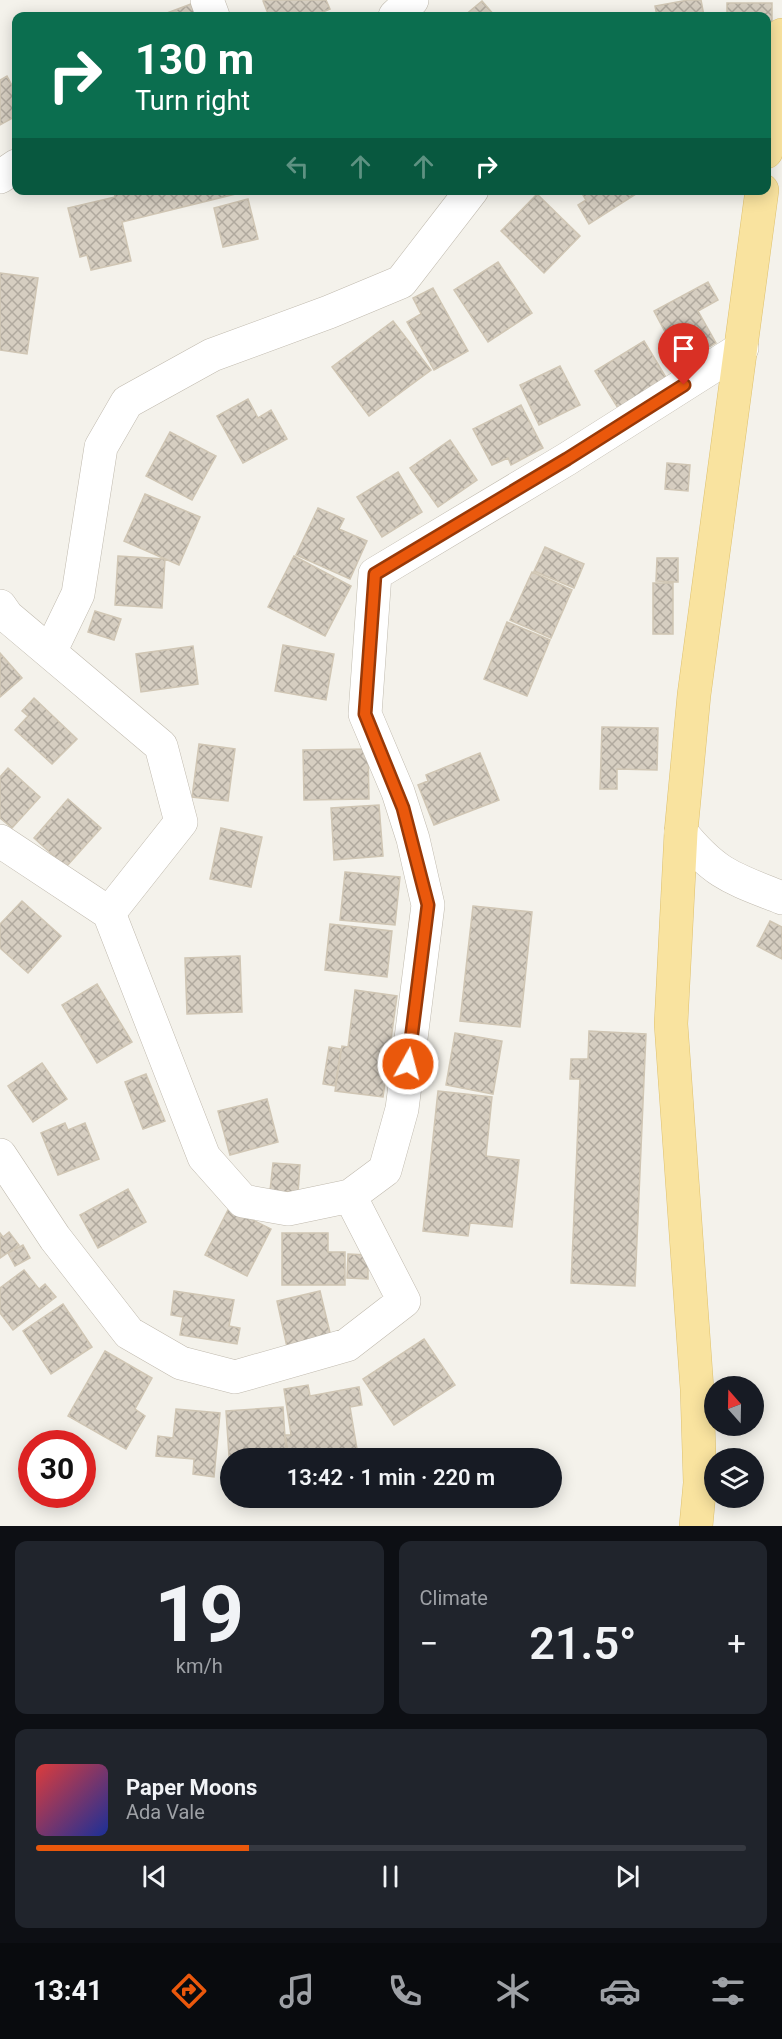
<!DOCTYPE html>
<html lang="en">
<head>
<meta charset="utf-8">
<style>
  body { margin:0; font-family:Roboto,sans-serif; background:#20242c; color:#f1f3f6; height:100vh; display:flex; flex-direction:column; font-size:22px; white-space:nowrap }
  * { box-sizing:border-box; margin:0 }
  p { font-size:20px; color:#9ea1a6 }
  .icon { flex:none; width:33px; height:33px; fill:none; stroke:currentColor; stroke-width:2; stroke-linecap:round; stroke-linejoin:round }
  .map { position:relative; height:1526px; overflow:hidden }
  .panel { display:flex; flex-direction:column; gap:15px; padding:15px; background:#0d0f14; flex:1 }
  .panel>* { flex:none }
  .top-card { position:absolute; left:12px; top:12px; width:759px; height:183px; border-radius:12px; box-shadow:0 3px 15px #0003; background:#0b6e4f; color:#fff; overflow:hidden }
  .needle { width:39px; rotate:340deg }
  .tools { position:absolute; left:704px; top:1376px; display:grid; gap:12px }
  .tools a { display:grid; place-items:center; width:60px; height:60px; border-radius:50%; background:#171b24; box-shadow:0 3px 15px #0003; font-size:30px }
  .speed { position:absolute; left:18px; top:1430px; display:flex; gap:12px; font-size:30px; font-weight:700; text-align:center }
  .speed>* { display:grid; place-content:center; width:78px; height:78px; border-radius:50%; background:#171b24; box-shadow:0 3px 15px #0003; line-height:1 }
  .speed .limit { border:9px solid #d22; background:#fff; color:#111 }
  .pin { position:absolute; display:grid; place-items:center; width:51px; height:51px; color:#fff; margin:-62px -26px; border-radius:50% 50% 50% 0; rotate:-45deg; box-shadow:0 0 6px #0007 }
  .pin .icon { rotate:45deg }
  .me { position:absolute; width:66px; margin:-33px; rotate:7deg; stroke-linejoin:round; filter:drop-shadow(0 0 4px #0008) }
  .turn { display:flex; align-items:center; gap:21px; height:126px; padding:0 24px; font-size:27px }
  .turn .icon { width:78px; height:78px; stroke-width:2.5 }
  .turn b { display:block; font-size:42px; line-height:51px }
  .lanes { display:flex; align-items:center; height:57px; padding:0 24px; background:#0003; justify-content:center; gap:30px; direction:ltr }
  .lanes .off { opacity:.35 }
  .big { font-size:45px; font-weight:600; line-height:1.1 }
  .panel .tile { flex:1; display:flex; flex-direction:column; justify-content:center; gap:9px; min-width:0; padding:0 21px; border-radius:12px; background:#20242c }
  .panel .dial { align-items:center; gap:0 }
  .dial b { font-size:78px; line-height:1 }
  .song { display:flex; align-items:center; gap:18px }
  .cover { width:72px; height:72px; border-radius:9px; background:linear-gradient(135deg,hsl(0 70% 55%),hsl(230 70% 35%)) }
  .played { height:6px; border-radius:3px; background:linear-gradient(90deg,#ea580c 30%,#363941 30%) }
  .keys { display:flex; justify-content:space-around; direction:ltr }
  .heat { display:flex; justify-content:space-between; align-items:center; font-size:33px; direction:ltr }
  .panel .tiles { flex:1; display:grid; gap:15px; grid-template-columns:1fr 1fr }
  .tile:last-child { grid-column:span 2 }
  .trip { position:absolute; left:220px; top:1448px; width:342px; height:60px; border-radius:30px; background:#171b24; box-shadow:0 3px 15px #0003; font-weight:600; line-height:60px; text-align:center }
  .dock { display:flex; height:96px; justify-content:space-around; align-items:center; background:#090b0e; color:#9ea1a6 }
  .dock .icon { width:42px; height:42px }
  .dock .on { color:#ea580c }
  .dock b { font-size:27px; color:#f1f3f6 }
  .map>svg:first-child { display:block }
  .building { fill:url(#building-cross-hatch); stroke:#d0c6b4; stroke-width:1.5 }
  .lines { fill:none; stroke-linecap:round; stroke-linejoin:round }
  .minor-casing { stroke:#c0baae; stroke-width:34 }
  .major-casing { stroke:#dec16f; stroke-width:34 }
  .minor { stroke:#fff; stroke-width:33 }
  .major { stroke:#f9e39f; stroke-width:33 }
  .route-casing { stroke:#983908; stroke-width:15 }
  .route { stroke:#ea580c; stroke-width:10 }
</style>
</head>
<body>
<div class="map">
<svg width="782" height="1526" viewBox="0 0 782 1526">
  <defs>
    <pattern id="building-cross-hatch" width="8" height="8" patternUnits="userSpaceOnUse" patternTransform="scale(1.5)"><rect width="8" height="8" fill="#d6cec1"/><path d="M0 0l8 8M0 8l8-8" fill="none" stroke="#b0a99e"/></pattern>
  </defs>
  <rect width="100%" height="100%" fill="#f4f2eb"/>
  <path class="building" d="M266 0H326L330 9 313 16H269L263 1Z
    M688 0H701L704 16H657L655 6Z
    M482 1 495 16H464Z
    M727 3H772V58H766V16H727Z
    M191 4 196 16H159Z
    M7 76 16 93V116L0 125V80Z
    M114 190H252L122 222 131 261 91 270 87 255 80 257 68 208 115 197Z
    M580 190H634L636 194 589 224 578 205 586 200Z
    M537 194 580 236 544 273 501 231Z
    M248 199 258 239 223 247 214 208Z
    M498 262 532 313 488 342 454 290Z
    M0 273 38 278 27 354 0 350Z
    M708 282 718 300 698 311 716 343 681 362 654 311Z
    M433 288 468 351 434 370 407 322 421 314 413 298Z
    M393 321 431 370 369 416 332 367Z
    M644 341 670 384 621 413 595 371Z
    M560 366 580 405 539 425 520 385Z
    M248 399 258 418 271 410 287 439 243 463 217 416Z
    M521 405 543 448 511 465 508 458 492 465 473 429Z
    M170 432 216 456 192 500 146 476Z
    M450 440 477 480 438 507 410 468Z
    M667 463 690 465 688 491 665 489Z
    M398 472 422 512 382 537 357 497Z
    M145 494 200 517 179 565 124 541Z
    M318 508 344 519 339 529 367 541 350 579 296 555Z
    M545 547 584 564 574 588 534 571Z
    M118 556 165 559 162 608 115 605Z
    M294 556 351 586 325 636 268 607Z
    M657 558H678V582L656 581Z
    M532 572 572 590 551 638 510 620Z
    M653 583H673V634H653Z
    M95 611 121 619 114 640 88 632Z
    M507 622 550 640 527 696 484 679Z
    M283 645 334 654 326 700 275 691Z
    M193 646 198 684 141 692 136 654Z
    M0 653 22 678 0 697Z
    M34 698 77 739 52 764 15 730 28 716 22 711Z
    M602 727 658 728 657 770 617 769V789H600Z
    M199 744 235 749 228 801 192 797Z
    M368 749 369 799 304 800 303 750Z
    M480 753 499 800 434 825 418 785 428 781 426 775Z
    M8 768 40 797 12 828 0 818V777Z
    M68 799 101 828 66 867 34 838Z
    M379 805 383 856 334 860 331 808Z
    M221 828 262 837 251 887 210 879Z
    M345 872 400 877 395 925 340 920Z
    M22 901 61 936 28 973 0 948V924Z
    M473 906 532 912 520 1027 460 1021Z
    M770 921 782 927V959L757 946Z
    M330 924 392 931 387 977 325 970Z
    M240 956 242 1012 187 1014 185 958Z
    M97 984 132 1042 97 1063 62 1005Z
    M355 990 397 996 383 1097 335 1091 342 1046 348 1047Z
    M589 1031 646 1034 635 1286 571 1283 580 1079H570L571 1059H588Z
    M455 1033 502 1041 493 1094 446 1085Z
    M329 1047 341 1049 335 1086 323 1084Z
    M42 1063 67 1099 33 1122 8 1086Z
    M146 1074 165 1121 143 1129 125 1082Z
    M438 1091 492 1097 486 1156 519 1160 512 1227 470 1223 468 1236 423 1231Z
    M267 1099 278 1142 230 1155 218 1111Z
    M65 1123 68 1130 85 1123 99 1159 58 1175 41 1133Z
    M273 1163 300 1165 298 1193 270 1191Z
    M128 1189 146 1222 98 1248 80 1215Z
    M229 1208 271 1229 247 1276 205 1255Z
    M9 1232 19 1245 0 1258V1233L3 1237Z
    M282 1233H328V1252H345V1285H282Z
    M23 1245 30 1258 15 1266 8 1253Z
    M348 1254 368 1255V1279L347 1278Z
    M24 1270 39 1289 45 1284 56 1297 13 1330 0 1313V1288Z
    M174 1291 234 1300 229 1326 240 1328 237 1344 180 1335 183 1317 171 1315Z
    M320 1291 331 1337 287 1347 277 1301Z
    M63 1304 92 1347 51 1374 23 1331Z
    M424 1339 455 1385 394 1425 363 1379Z
    M105 1351 152 1378 135 1409 145 1416 126 1449 68 1416Z
    M308 1385 310 1396 359 1387 362 1405 350 1407 357 1449 289 1458 285 1435H291L284 1389Z
    M283 1407 286 1452 229 1456 226 1411Z
    M176 1409 220 1413 214 1477 193 1474 194 1459 156 1456 158 1436 173 1438Z"/>
  <g class="lines">
    <defs>
      <path id="minor" d="M207 0 213 16
        M395 16 412 0
        M0 177 16 166
        M0 606 7 616 161 746 181 822 109 913
        M50 652 78 594 101 447 127 402 212 355 329 312 401 282 472 190
        M681 832C716 875 732 878 782 898
        M0 841 109 913 204 1157 243 1201 288 1209 350 1196
        M0 1155 55 1238 129 1333 181 1363 235 1377 347 1345 404 1301 350 1196 385 1170 402 1109 428 905 413 839 398 792 365 714 375 574 567 459 742 348"/>
      <path id="major" d="M766 152 782 35
        M696 1526 700 1483 697 1389 671 1024 681 832 694 695 762 190"/>
    </defs>
    <use href="#minor" class="minor-casing"/>
    <use href="#major" class="major-casing"/>
    <use href="#minor" class="minor"/>
    <use href="#major" class="major"/>
  </g>
  <g class="lines">
    <defs>
      <path id="route" d="M408 1064 428 905 403 808 365 714 375 574 567 459 684 385"/>
    </defs>
    <use href="#route" class="route-casing"/>
    <use href="#route" class="route"/>
  </g>
</svg>
<div class="tools">
<a><svg class="needle" viewBox="-14 -14 28 28"><path d="M0-13l5 13h-10z" fill="#e53935"/><path d="M0 13l5-13h-10z" fill="#9ea1a6"/></svg></a>
<a><svg class="icon" aria-label="layers" viewBox="0 0 24 24"><path d="M12 4l9 5-9 5-9-5zM3 14l9 5 9-5"/></svg></a>
</div>
<div class="speed"><div class="limit">30</div></div>
<div class="pin" style="left:684px;top:385px;background:#d93025"><svg class="icon" aria-label="arrive" viewBox="0 0 24 24"><path d="M6 21V4h12l-3 4 3 4H6"/></svg></div>
<svg class="me" style="left:408px;top:1064px" viewBox="-20 -20 40 40"><circle r="17" fill="#ea580c" stroke="#fff" stroke-width="3"/><path d="M0-11L8 9 0 5-8 9z" fill="#fff"/></svg>
<div class="trip">13:42 · 1 min · 220 m</div>
<div class="top-card">
<div class="turn"><svg class="icon" aria-label="right" viewBox="0 0 24 24"><path d="M7 20v-9h11M14 6l5 5-5 5"/></svg><div><b>130 m</b>Turn right</div></div>
<div class="lanes"><svg class="icon off" aria-label="left" viewBox="0 0 24 24"><path d="M17 20v-9H6M10 6l-5 5 5 5"/></svg><svg class="icon off" aria-label="ahead" viewBox="0 0 24 24"><path d="M12 20V5M6 11l6-6 6 6"/></svg><svg class="icon off" aria-label="ahead" viewBox="0 0 24 24"><path d="M12 20V5M6 11l6-6 6 6"/></svg><svg class="icon" aria-label="right" viewBox="0 0 24 24"><path d="M7 20v-9h11M14 6l5 5-5 5"/></svg></div>
</div>
</div>
<section class="panel">
<div class="tiles">
<div class="tile dial"><b>19</b><p>km/h</p></div>
<div class="tile"><p>Climate</p>
<div class="heat"><a>−</a><b class="big">21.5°</b><a>+</a></div>
</div>
<div class="tile">
<div class="song"><i class="cover"></i><div><b>Paper Moons</b><p>Ada Vale</p></div></div>
<div class="played"></div>
<div class="keys"><svg class="icon" aria-label="previous" viewBox="0 0 24 24"><path d="M18 5L8 12l10 7zM5 5v14"/></svg><svg class="icon" aria-label="pause" viewBox="0 0 24 24"><path d="M8 5v14M16 5v14"/></svg><svg class="icon" aria-label="next" viewBox="0 0 24 24"><path d="M6 5l10 7-10 7zM19 5v14"/></svg></div>
</div>
</div>
</section>
<nav class="dock">
<b>13:41</b>
<svg class="icon on" aria-label="directions" viewBox="0 0 24 24"><path d="M12 3l9 9-9 9-9-9zM9 14v-3h6M13 9l2 2-2 2"/></svg>
<svg class="icon" aria-label="music" viewBox="0 0 24 24"><path d="M9 18V5l10-2v13"/><circle cx="6" cy="18" r="3"/><circle cx="16" cy="16" r="3"/></svg>
<svg class="icon" aria-label="phone" viewBox="0 0 24 24"><path d="M5 4h4l2 5-3 2q2 4 5 5l2-3 5 2v4C11 20 4 13 5 4z"/></svg>
<svg class="icon" aria-label="climate" viewBox="0 0 24 24"><path d="M12 3v18M4 7l16 10M4 17L20 7"/></svg>
<svg class="icon" aria-label="car" viewBox="0 0 24 24"><path d="M5 17H2v-5l4-1 3-4h7l3 4 3 1v5h-3M9 17h6M6 11h13"/><circle cx="7" cy="17" r="2"/><circle cx="17" cy="17" r="2"/></svg>
<svg class="icon" aria-label="filters" viewBox="0 0 24 24"><path d="M4 7h16M4 17h16"/><circle cx="9" cy="7" r="2"/><circle cx="15" cy="17" r="2"/></svg>
</nav>
</body>
</html>
